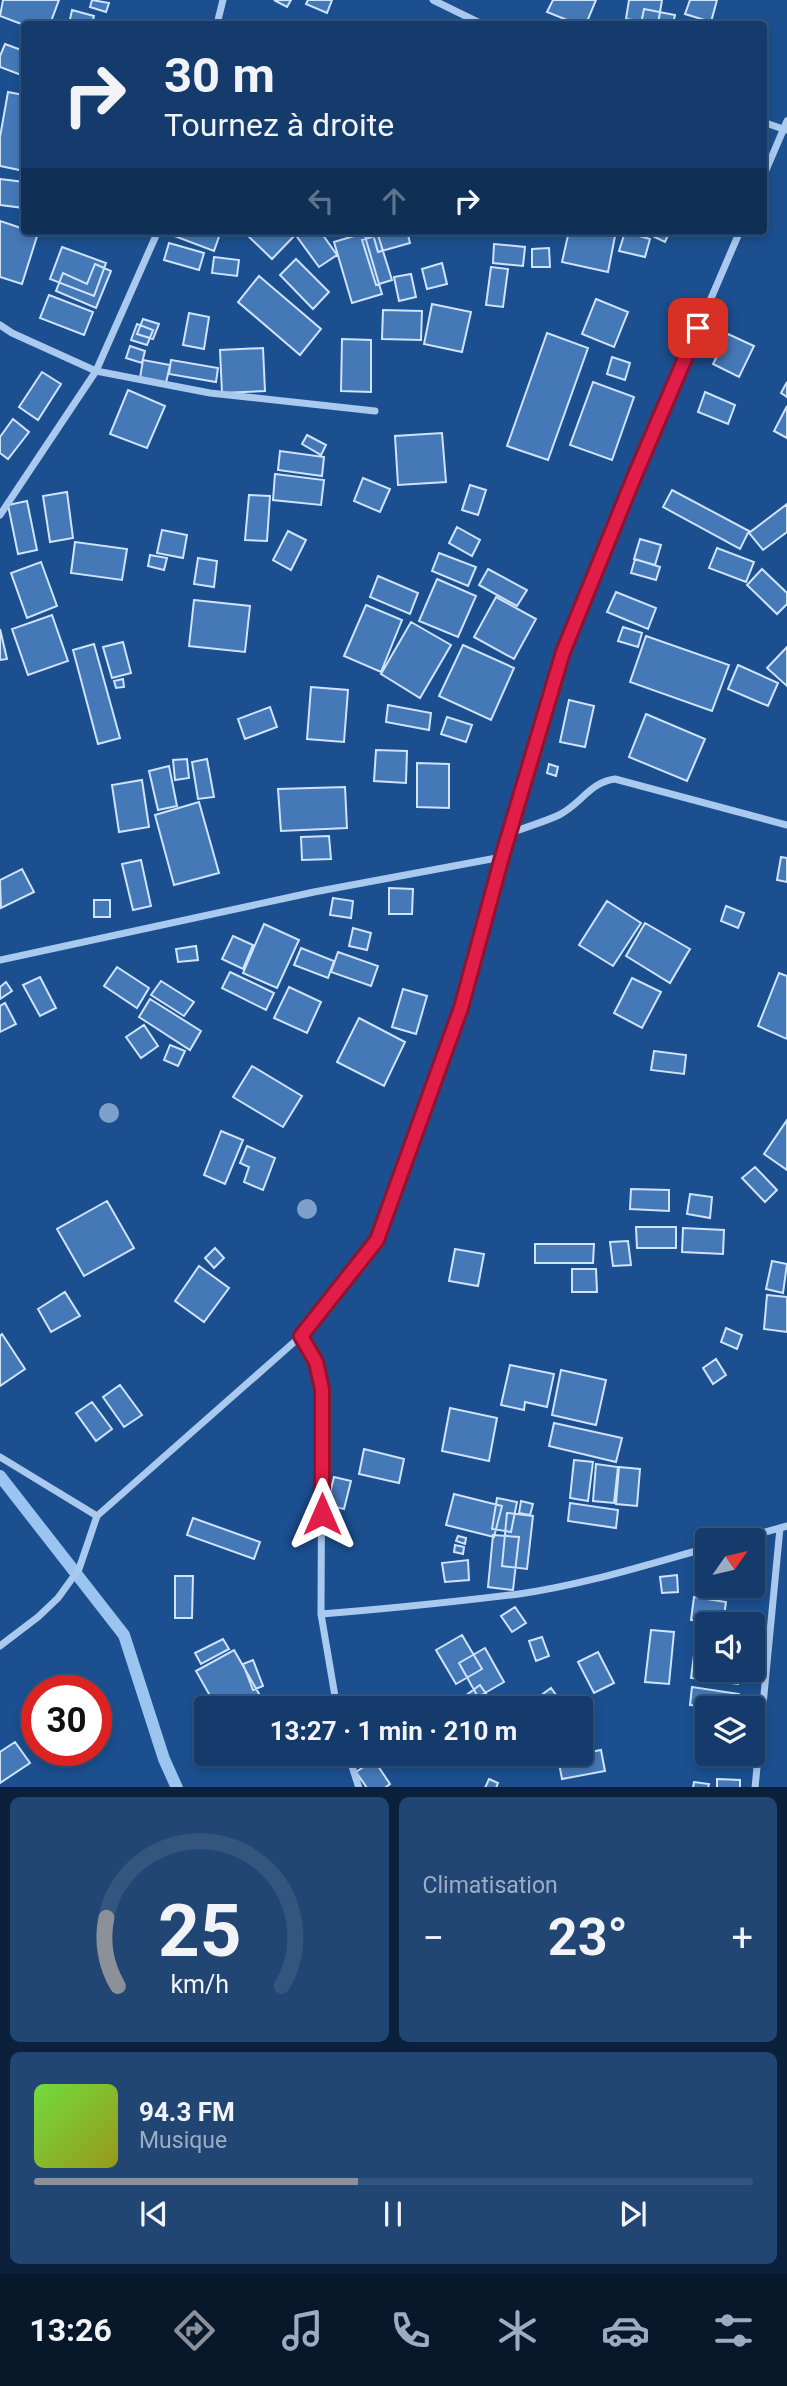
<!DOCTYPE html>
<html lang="fr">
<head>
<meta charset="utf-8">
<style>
  body { margin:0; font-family:Roboto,sans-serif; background:#214673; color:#f1f3f6; height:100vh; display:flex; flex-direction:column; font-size:26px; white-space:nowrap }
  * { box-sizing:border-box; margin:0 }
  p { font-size:23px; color:#9dadc1 }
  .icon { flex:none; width:38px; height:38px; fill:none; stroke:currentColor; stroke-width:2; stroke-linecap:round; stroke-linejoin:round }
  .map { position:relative; height:1787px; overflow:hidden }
  .sheet { display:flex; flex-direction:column; gap:10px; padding:10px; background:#0b203b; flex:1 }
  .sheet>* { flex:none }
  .banner { position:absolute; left:21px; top:21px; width:746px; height:214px; border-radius:7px; box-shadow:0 4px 10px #0003,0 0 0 2px #33557e; background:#143b6b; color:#f1f3f6; overflow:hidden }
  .needle { width:46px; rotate:56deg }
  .fabs { position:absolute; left:695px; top:1528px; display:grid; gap:14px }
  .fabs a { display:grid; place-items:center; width:70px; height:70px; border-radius:7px; background:#143b6b; box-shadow:0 4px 10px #0003,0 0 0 2px #33557e; font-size:35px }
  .speed { position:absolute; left:21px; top:1675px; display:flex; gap:14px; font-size:35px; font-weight:700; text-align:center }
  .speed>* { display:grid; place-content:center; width:91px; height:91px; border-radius:50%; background:#143b6b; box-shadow:0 4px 10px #0003,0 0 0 2px #33557e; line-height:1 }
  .speed .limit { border:10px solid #d22; background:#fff; color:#111 }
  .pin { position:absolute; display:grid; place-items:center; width:60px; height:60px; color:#fff; margin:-30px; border-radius:14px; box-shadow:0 4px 10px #0006 }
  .me { position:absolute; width:77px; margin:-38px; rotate:0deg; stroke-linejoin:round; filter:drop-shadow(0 0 5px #0008) }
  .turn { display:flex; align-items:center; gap:24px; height:147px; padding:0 28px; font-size:32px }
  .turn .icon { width:91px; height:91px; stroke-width:2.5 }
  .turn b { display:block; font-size:49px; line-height:60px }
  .lanes { display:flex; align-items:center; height:66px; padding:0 28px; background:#0003; justify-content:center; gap:35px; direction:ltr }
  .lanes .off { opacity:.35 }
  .big { font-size:52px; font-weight:700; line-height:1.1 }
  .sheet .widget { flex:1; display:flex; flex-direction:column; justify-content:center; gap:10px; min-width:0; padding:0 24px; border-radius:10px; background:#214673 }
  .sheet .dial { align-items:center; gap:0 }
  .dial svg { height:182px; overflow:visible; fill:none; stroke:#33557e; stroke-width:7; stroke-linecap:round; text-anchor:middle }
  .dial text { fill:#f1f3f6; stroke:none }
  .song { display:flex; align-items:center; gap:21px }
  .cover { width:84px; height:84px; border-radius:10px; background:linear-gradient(135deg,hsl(100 70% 55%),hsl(60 70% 35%)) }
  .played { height:7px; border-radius:4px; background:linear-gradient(90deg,#8c9099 45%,#33557e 45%) }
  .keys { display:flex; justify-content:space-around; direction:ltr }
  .heat { display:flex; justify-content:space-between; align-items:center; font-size:38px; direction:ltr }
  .sheet .tiles { flex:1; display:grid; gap:10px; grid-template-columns:1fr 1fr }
  .widget:last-child { grid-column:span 2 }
  .trip { position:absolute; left:194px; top:1696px; width:399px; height:70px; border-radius:7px; background:#143b6b; box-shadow:0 4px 10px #0003,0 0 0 2px #33557e; font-weight:700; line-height:70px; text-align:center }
  .tab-bar { display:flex; height:112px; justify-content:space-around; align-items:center; background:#08182b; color:#9dadc1 }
  .tab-bar .icon { width:49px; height:49px }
  .tab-bar .on { color:#8c9099 }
  .tab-bar b { font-size:32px; color:#f1f3f6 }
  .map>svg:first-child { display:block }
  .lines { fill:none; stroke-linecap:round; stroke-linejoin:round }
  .stream { stroke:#9cc4f0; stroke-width:12 }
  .building { fill:#4478b7; stroke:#cfe3fa; stroke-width:2 }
  .street { stroke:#a9c9ee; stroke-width:7 }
  .tree { fill:#7ea0ca }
  .route-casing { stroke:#92132f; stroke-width:18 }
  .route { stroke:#e11d48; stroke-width:12 }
</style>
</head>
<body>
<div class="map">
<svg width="787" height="1788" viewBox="0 0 787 1788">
  <rect width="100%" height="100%" fill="#1b4f8f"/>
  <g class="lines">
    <path class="stream" d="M0 1476 124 1635 164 1759 177 1788"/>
  </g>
  <path class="building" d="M3 0H59L50 24 24 25 0 16Z
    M92 0 109 3 106 12 90 7Z
    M274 0H291L287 7Z
    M308 0H332L327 13 306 4Z
    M553 0H596L586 24H577L547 12Z
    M629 0H662L658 24 626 19Z
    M690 0H717L711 22 685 14Z
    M644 9 675 15 673 24H641Z
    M72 10 94 16 92 24H69Z
    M5 44 24 51V76L0 67V56Z
    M8 92 24 95V171L0 166V137Z
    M0 179 24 182V208L0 205Z
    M0 221 24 229V231L38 233 22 284 0 277Z
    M171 231H221L214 251 169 234Z
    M243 231H292L296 234 272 259Z
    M299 231H320L337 255 319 267 295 234Z
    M372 231H407L410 243 378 252Z
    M569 231H616L608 272 562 262Z
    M642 231H670L665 242Z
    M625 232 650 239 645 257 619 251Z
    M364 233 382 294 352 303 334 242Z
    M378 235 392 280 376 285 362 240Z
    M169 243 204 253 199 270 164 260Z
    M494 244 525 247 523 266 493 263Z
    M62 247 106 263 94 296 50 279Z
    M549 248 550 267H532V249Z
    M214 257 239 260 237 276 212 273Z
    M296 259 329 292 313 309 280 275Z
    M442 263 447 284 427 289 422 269Z
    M95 264 111 271 96 308 56 291 63 273 87 284Z
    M491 267 508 269 503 307 486 305Z
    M411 274 416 297 399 301 394 277Z
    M259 276 321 329 300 355 238 302Z
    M49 295 93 312 84 335 40 318Z
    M596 299 628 312 614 347 582 334Z
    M432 304 471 312 462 352 424 344Z
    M383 310 422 311 421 340 382 339Z
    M189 313 209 317 204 349 183 345Z
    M143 319 159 324 153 339 137 334Z
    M137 324 153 330 147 345 131 340Z
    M547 333 588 348 548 460 507 446Z
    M728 334 754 346 739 377 713 364Z
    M342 339 371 340V392L341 391Z
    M130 346 145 351 142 363 126 358Z
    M263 348 265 391 222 393 220 350Z
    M612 357 630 363 625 380 607 374Z
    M143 360 170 365 166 383 140 378Z
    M171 360 218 368 216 382 169 374Z
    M42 372 61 384 38 420 19 407Z
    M593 382 634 397 612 460 570 445Z
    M787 382V397L781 393Z
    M128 390 165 406 147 448 110 434Z
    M705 392 735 405 728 424 698 412Z
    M787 406V438L774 431Z
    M13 419 29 432 8 459 0 453V437Z
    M442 433 446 482 398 485 395 436Z
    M307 435 326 445 321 455 302 444Z
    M280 451 324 457 322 476 278 470Z
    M275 474 324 480 321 505 273 500Z
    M363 478 390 489 380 512 354 501Z
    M470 485 486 490 478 515 462 510Z
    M672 490 749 531 740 549 663 507Z
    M67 492 73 538 50 542 43 496Z
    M249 495 270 496 267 541 245 540Z
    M27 501 37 550 18 554 8 505Z
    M787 504V532L763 550 749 533Z
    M457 527 480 540 472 556 449 543Z
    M162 530 187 535 183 558 157 553Z
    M288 531 306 540 291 570 273 560Z
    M640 539 661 545 655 565 634 559Z
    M75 542 127 549 122 580 71 573Z
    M717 548 754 562 746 582 709 568Z
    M439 553 476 567 468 586 432 571Z
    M150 555 167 558 164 570 148 566Z
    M198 558 217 561 214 587 194 584Z
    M635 559 660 567 656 580 631 573Z
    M41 562 57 606 27 618 11 573Z
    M488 569 527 590 517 606 479 585Z
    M762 569 787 593V604L777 614 747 585Z
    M378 576 418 593 410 614 370 597Z
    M437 579 476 596 458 637 419 621Z
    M616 592 656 608 648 629 607 612Z
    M496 597 536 619 514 659 474 637Z
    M194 600 250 606 245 652 189 646Z
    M366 605 402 620 381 672 344 656Z
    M52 615 68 661 28 675 12 629Z
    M411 622 451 645 420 698 381 674Z
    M623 627 642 633 638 647 618 641Z
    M0 629 7 659 0 660Z
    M646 636 729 665 712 711 630 682Z
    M123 642 131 673 112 678 103 647Z
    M94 644 120 738 98 744 73 650Z
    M463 645 514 668 491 720 439 696Z
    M787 647V686L767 668Z
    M738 665 778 683 768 706 728 689Z
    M123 679 124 687 116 688 114 681Z
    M311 687 348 690 344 742 307 739Z
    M569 700 594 706 585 747 560 742Z
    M388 705 431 713 429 730 386 722Z
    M270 707 277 727 245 739 238 719Z
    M646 714 705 739 687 781 629 757Z
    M447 717 472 725 466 742 441 734Z
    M376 750 407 751 406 783 374 781Z
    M187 759 189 778 175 780 173 760Z
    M207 759 214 797 198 799 192 762Z
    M417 763 449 764V808L417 807Z
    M549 764 558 767 556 776 547 773Z
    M169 766 177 806 158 810 149 771Z
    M142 780 149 827 119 832 112 785Z
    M345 787 347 828 281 831 278 789Z
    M199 802 219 873 174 885 155 815Z
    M329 836 331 859 302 860 301 837Z
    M781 857 787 858V882L777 880Z
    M141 860 151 906 133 910 122 864Z
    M22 869 34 892 1 908 0 880Z
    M389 888 413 889 412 914H389Z
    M333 898 353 901 351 918 330 915Z
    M94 900H110V917H94Z
    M607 901 641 923 613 966 579 945Z
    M726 906 744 913 738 928 721 921Z
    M645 923 690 949 670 983 626 956Z
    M264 924 299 940 277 988 243 973Z
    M353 928 371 933 367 950 349 946Z
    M233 936 253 945 243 969 222 959Z
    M196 946 198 960 178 962 176 949Z
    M301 948 334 961 328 978 294 965Z
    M338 952 378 966 371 986 331 972Z
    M117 967 149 988 137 1008 104 986Z
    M230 972 274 993 266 1010 222 988Z
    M779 973 787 976V1039L758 1026Z
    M40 977 56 1008 40 1016 23 985Z
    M632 978 661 992 642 1028 614 1013Z
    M161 981 194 1002 184 1016 151 995Z
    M6 982 12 991 0 999V987Z
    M289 987 321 1002 307 1033 274 1018Z
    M403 989 427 996 416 1034 392 1027Z
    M150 999 201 1031 190 1050 139 1017Z
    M5 1003 16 1024 0 1032V1006Z
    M359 1018 405 1042 384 1086 337 1062Z
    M144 1025 158 1046 141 1058 126 1037Z
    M170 1045 185 1051 178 1066 164 1060Z
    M654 1051 686 1055 684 1074 651 1070Z
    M252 1066 302 1096 283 1127 233 1097Z
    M787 1120V1170L764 1154Z
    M221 1131 243 1140 225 1184 204 1175Z
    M247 1146 275 1158 263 1190 244 1182 249 1167 240 1163Z
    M755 1167 777 1190 765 1202 742 1178Z
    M631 1189 669 1190V1211L630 1209Z
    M690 1194 712 1197 710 1218 687 1214Z
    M107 1201 134 1248 84 1276 57 1229Z
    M636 1227H676V1248H637Z
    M683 1228 724 1230 723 1254 682 1252Z
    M628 1241 631 1265 613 1266 610 1242Z
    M535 1244H594L593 1263H535Z
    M215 1248 224 1258 214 1268 205 1258Z
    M455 1249 484 1254 478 1286 449 1281Z
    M772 1261 787 1264 783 1293 766 1289Z
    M199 1266 229 1288 204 1322 175 1301Z
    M572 1269H596L597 1292H572Z
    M65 1292 80 1316 51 1332 38 1309Z
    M767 1295 787 1297V1332L764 1329Z
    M726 1328 742 1335 737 1349 721 1342Z
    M2 1334 25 1369 0 1386V1336Z
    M716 1359 726 1375 713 1384 703 1368Z
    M510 1365 554 1374 547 1407 525 1402 524 1410 501 1405Z
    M561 1370 606 1380 596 1425 552 1415Z
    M120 1385 142 1415 124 1427 103 1397Z
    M92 1402 112 1429 96 1441 76 1413Z
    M450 1408 497 1418 489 1461 442 1451Z
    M554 1423 622 1438 616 1462 549 1446Z
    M364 1449 404 1459 399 1483 359 1474Z
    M574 1460 593 1462 588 1501 570 1498Z
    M596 1464 618 1467 614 1503 593 1501Z
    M619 1467 640 1469 637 1506 616 1504Z
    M334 1477 351 1481 344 1509 327 1505Z
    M454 1494 502 1506 494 1537 446 1525Z
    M497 1498 517 1502 511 1532 492 1529Z
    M521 1501 533 1504 530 1515 519 1513Z
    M570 1503 618 1510 616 1528 568 1521Z
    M507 1513 533 1516 527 1569 502 1566Z
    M193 1518 260 1542 254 1559 187 1535Z
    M493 1535 519 1537 513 1590 488 1587Z
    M458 1536 466 1538 465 1544 456 1541Z
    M455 1545 464 1547 463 1554 454 1552Z
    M468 1560 469 1580 445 1582 442 1563Z
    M677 1575 678 1592 662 1593 660 1577Z
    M175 1576H193L192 1618H175Z
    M694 1597 726 1602 723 1624 691 1620Z
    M515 1607 526 1623 512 1632 501 1616Z
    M651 1630 674 1632 669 1684 645 1682Z
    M697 1632 707 1633V1670H740L738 1684 691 1678Z
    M462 1635 482 1669 456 1684 436 1650Z
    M542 1637 549 1656 536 1661 529 1641Z
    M223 1639 229 1649 201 1664 195 1653Z
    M485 1648 504 1682 478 1697 459 1663Z
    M234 1650 266 1706 263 1708H217L196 1671Z
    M598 1652 614 1683 594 1693 578 1662Z
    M253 1660 263 1686 253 1690 243 1664Z
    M480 1685 494 1705 490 1708H473L465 1696Z
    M692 1687 739 1694 737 1708 690 1705Z
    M551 1688 566 1708H524Z
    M15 1742 30 1763 0 1783V1752Z
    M601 1750 605 1771 562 1779 558 1758Z
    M451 1754H466L457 1761Z
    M469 1754H493L491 1765Z
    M709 1754H733L732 1763 709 1760Z
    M374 1760 390 1784 385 1788H367L356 1772Z
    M489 1779 498 1783 496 1788H485Z
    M717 1779 740 1780V1788H717Z
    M694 1782 709 1784 708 1788H693Z"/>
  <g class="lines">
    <path class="street" d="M433 0 482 24
      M217 24 223 0
      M763 122 786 130
      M763 177 787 121
      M0 325 12 333 96 371 210 393 375 411
      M0 515 96 371 158 231
      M510 833C526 827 544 822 559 815 581 804 590 782 615 779L787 825
      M0 960 314 892 502 857
      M0 1457 97 1516
      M736 1540 787 1526
      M321 1614C387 1609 453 1602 519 1594 583 1585 645 1565 707 1548
      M0 1646 38 1617 58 1598 79 1569 97 1516 301 1336
      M337 1708 321 1614 322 1389 316 1362 301 1336 377 1240 461 1008 502 857 563 652 635 475 740 231
      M348 1754 359 1788
      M755 1788 780 1528"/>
  </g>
  <g class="tree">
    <circle cx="109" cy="1113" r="10"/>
    <circle cx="307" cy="1209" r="10"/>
  </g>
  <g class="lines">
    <defs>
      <path id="route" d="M322 1514V1389L316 1362 301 1336 377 1240 461 1008 502 857 563 652 635 475 698 328"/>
    </defs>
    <use href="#route" class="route-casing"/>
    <use href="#route" class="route"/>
  </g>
</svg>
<div class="fabs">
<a><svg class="needle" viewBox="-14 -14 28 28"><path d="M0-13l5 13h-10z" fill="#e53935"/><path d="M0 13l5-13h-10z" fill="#9dadc1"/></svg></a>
<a><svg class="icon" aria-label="sound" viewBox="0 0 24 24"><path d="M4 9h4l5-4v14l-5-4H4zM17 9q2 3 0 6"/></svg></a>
<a><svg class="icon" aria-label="layers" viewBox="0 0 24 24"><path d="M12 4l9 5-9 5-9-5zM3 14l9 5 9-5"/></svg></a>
</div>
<div class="speed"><div class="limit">30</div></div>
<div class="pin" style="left:698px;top:328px;background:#d93025"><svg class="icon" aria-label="arrive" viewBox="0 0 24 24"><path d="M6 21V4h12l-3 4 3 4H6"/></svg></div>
<svg class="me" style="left:322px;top:1514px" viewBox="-20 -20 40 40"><path d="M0-17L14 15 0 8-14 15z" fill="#e11d48" stroke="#fff" stroke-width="4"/></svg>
<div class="trip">13:27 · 1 min · 210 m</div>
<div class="banner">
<div class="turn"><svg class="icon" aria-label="right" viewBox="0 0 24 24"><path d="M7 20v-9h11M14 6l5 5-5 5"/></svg><div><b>30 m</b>Tournez à droite</div></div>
<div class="lanes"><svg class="icon off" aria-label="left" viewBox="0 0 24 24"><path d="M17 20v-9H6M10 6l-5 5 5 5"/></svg><svg class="icon off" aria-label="ahead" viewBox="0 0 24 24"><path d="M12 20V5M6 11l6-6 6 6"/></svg><svg class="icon" aria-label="right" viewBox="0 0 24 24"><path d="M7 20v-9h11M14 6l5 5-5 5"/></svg></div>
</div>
</div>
<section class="sheet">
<div class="tiles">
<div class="widget dial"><svg viewBox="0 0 100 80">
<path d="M14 69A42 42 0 1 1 86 69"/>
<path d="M14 69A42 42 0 0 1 9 39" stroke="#8c9099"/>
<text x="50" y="56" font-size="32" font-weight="700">25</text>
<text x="50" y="72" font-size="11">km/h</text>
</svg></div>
<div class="widget"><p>Climatisation</p>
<div class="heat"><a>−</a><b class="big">23°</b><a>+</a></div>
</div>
<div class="widget">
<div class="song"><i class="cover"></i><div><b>94.3 FM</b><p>Musique</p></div></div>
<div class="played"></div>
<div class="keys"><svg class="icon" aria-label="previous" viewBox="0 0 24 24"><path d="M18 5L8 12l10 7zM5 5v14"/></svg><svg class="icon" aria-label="pause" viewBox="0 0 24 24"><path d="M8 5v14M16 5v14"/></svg><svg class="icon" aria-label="next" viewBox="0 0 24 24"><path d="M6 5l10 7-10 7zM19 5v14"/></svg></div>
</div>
</div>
</section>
<nav class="tab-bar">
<b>13:26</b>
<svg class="icon on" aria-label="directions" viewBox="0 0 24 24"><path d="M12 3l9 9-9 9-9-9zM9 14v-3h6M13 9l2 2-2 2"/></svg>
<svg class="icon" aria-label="music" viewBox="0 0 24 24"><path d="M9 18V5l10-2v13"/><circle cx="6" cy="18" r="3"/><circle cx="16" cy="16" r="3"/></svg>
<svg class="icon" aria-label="phone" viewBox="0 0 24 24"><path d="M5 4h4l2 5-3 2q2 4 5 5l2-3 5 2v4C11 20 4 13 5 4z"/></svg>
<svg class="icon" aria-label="climate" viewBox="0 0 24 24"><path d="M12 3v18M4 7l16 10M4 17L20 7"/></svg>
<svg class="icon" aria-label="car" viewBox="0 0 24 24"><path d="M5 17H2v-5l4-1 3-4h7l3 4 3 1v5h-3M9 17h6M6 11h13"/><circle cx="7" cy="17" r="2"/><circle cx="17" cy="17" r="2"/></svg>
<svg class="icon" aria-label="filters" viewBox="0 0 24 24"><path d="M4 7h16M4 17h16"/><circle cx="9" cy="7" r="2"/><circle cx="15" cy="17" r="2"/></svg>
</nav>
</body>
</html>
